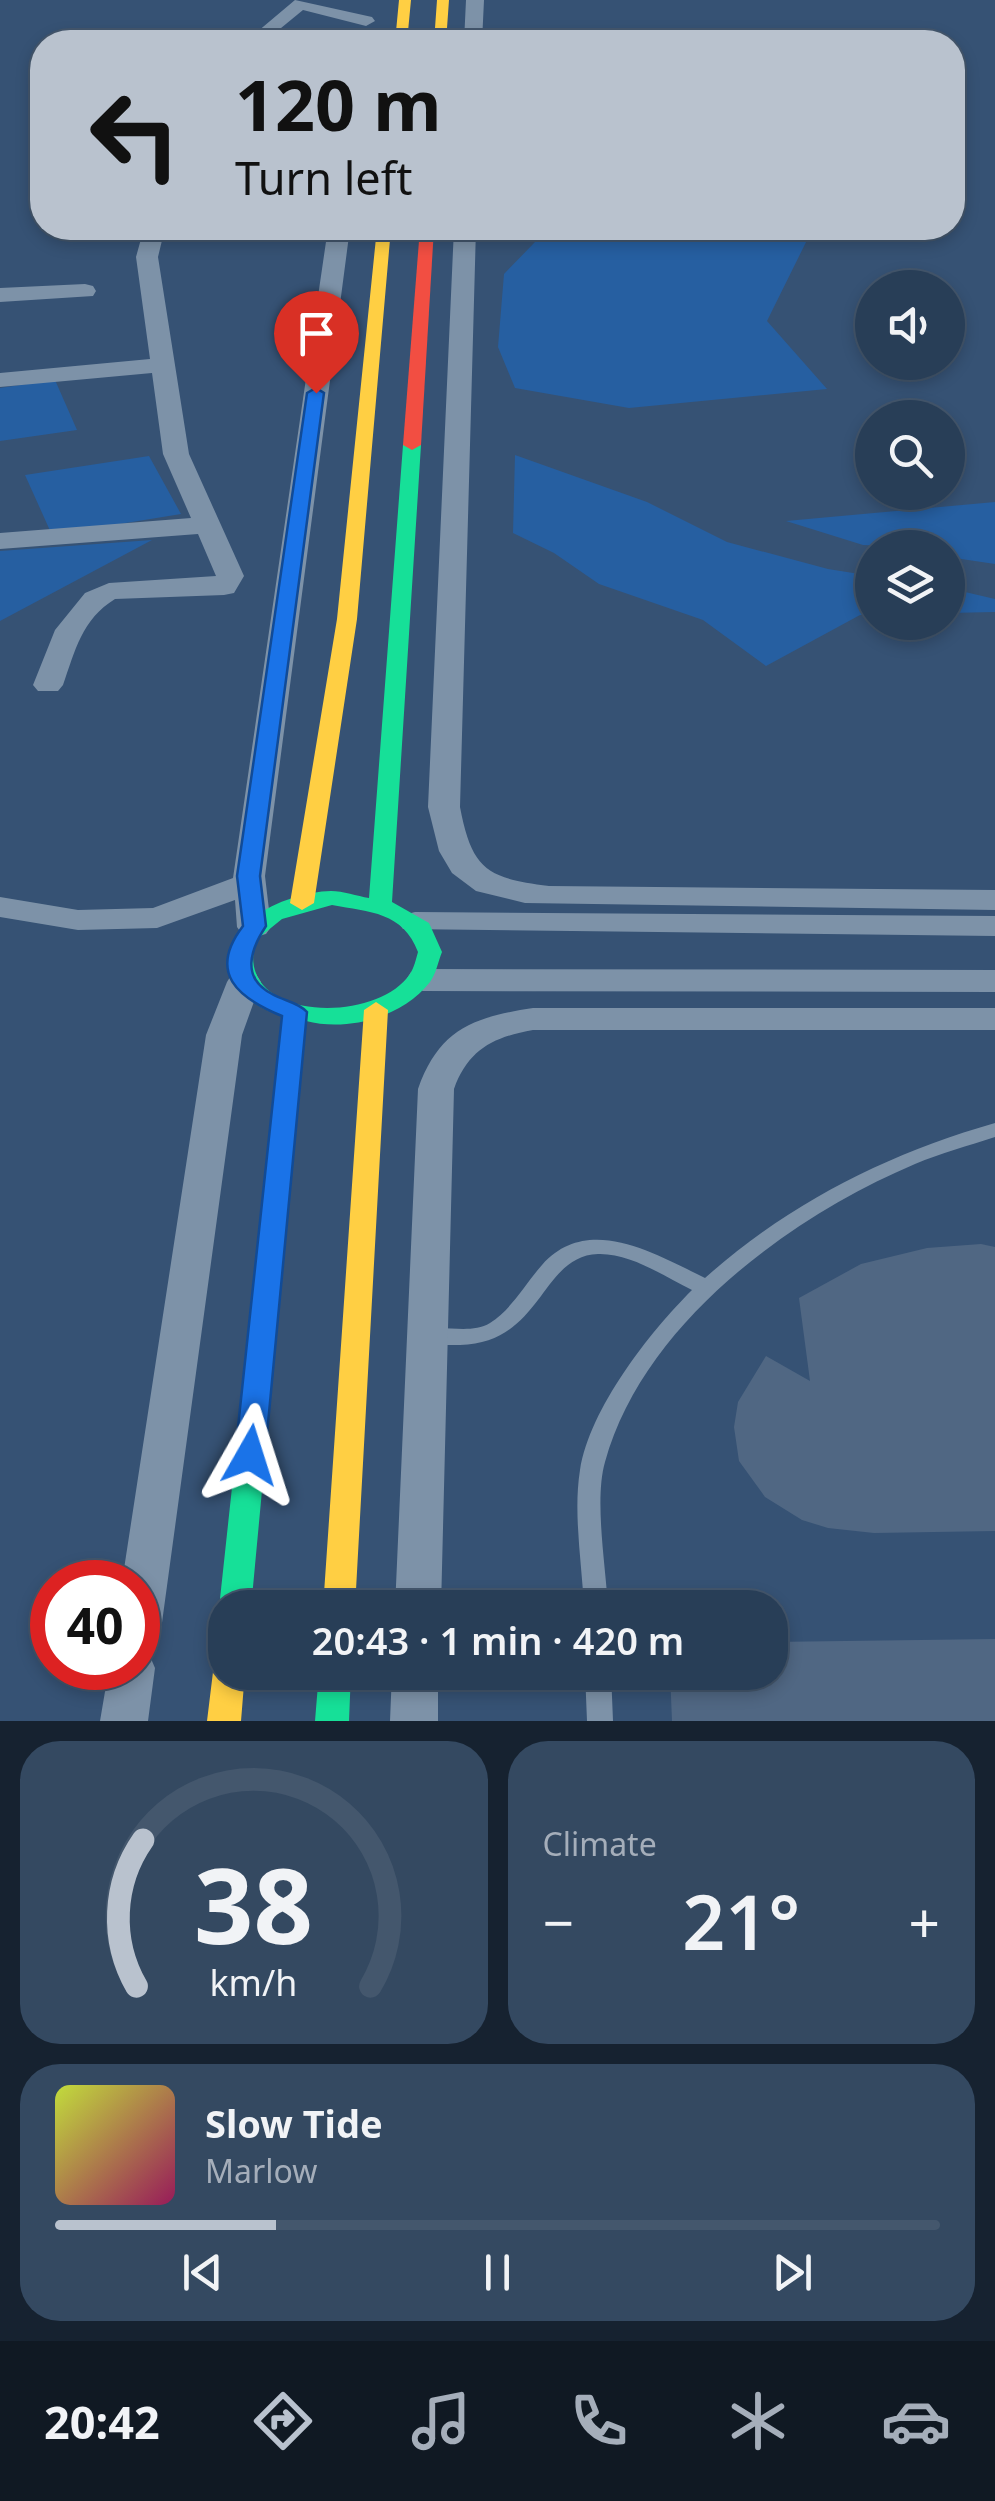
<!DOCTYPE html>
<html lang="en">
<head>
<meta charset="utf-8">
<style>
  body { margin:0; font-family:"Noto Sans",sans-serif; background:#344961; color:#f1f3f6; height:100vh; display:flex; flex-direction:column; font-size:38px; white-space:nowrap }
  * { box-sizing:border-box; margin:0 }
  p { font-size:32px; color:#a5aeba }
  .icon { flex:none; width:55px; height:55px; fill:none; stroke:currentColor; stroke-width:2; stroke-linecap:round; stroke-linejoin:round }
  .map { position:relative; height:1721px; overflow:hidden }
  .panel { display:flex; flex-direction:column; gap:20px; padding:20px; background:#162230; flex:1 }
  .panel>* { flex:none }
  .hud { position:absolute; left:30px; top:30px; width:935px; height:210px; border-radius:40px; box-shadow:0 5px 15px #0003,0 0 0 2px #44576d; background:#b9c2ce; color:#111; overflow:hidden }
  .buttons { position:absolute; left:855px; top:270px; display:grid; gap:20px }
  .buttons a { display:grid; place-items:center; width:110px; height:110px; border-radius:50%; background:#283e57; box-shadow:0 5px 15px #0003,0 0 0 2px #44576d; font-size:50px }
  .speed { position:absolute; left:30px; top:1560px; display:flex; gap:20px; font-size:50px; font-weight:700; text-align:center }
  .speed>* { display:grid; place-content:center; width:130px; height:130px; border-radius:50%; background:#283e57; box-shadow:0 5px 15px #0003,0 0 0 2px #44576d; line-height:1 }
  .speed .limit { border:15px solid #d22; background:#fff; color:#111 }
  .pin { position:absolute; display:grid; place-items:center; width:85px; height:85px; color:#fff; margin:-102px -42px; border-radius:50% 50% 50% 0; rotate:-45deg; box-shadow:0 0 10px #0007 }
  .pin .icon { rotate:45deg }
  .me { position:absolute; width:110px; margin:-55px; rotate:6deg; stroke-linejoin:round; filter:drop-shadow(0 0 8px #0008) }
  .turn { display:flex; align-items:center; gap:35px; height:210px; padding:0 40px; font-size:45px }
  .turn .icon { width:130px; height:130px; stroke-width:2.5 }
  .turn b { display:block; font-size:70px; line-height:85px }
  .big { font-size:75px; font-weight:600; line-height:1.1 }
  .panel .tile { flex:1; display:flex; flex-direction:column; justify-content:center; gap:15px; min-width:0; padding:0 35px; border-radius:40px; background:#344961 }
  .panel .dial { align-items:center; gap:0 }
  .dial svg { height:260px; overflow:visible; fill:none; stroke:#44576d; stroke-width:7; stroke-linecap:round; text-anchor:middle }
  .dial text { fill:#f1f3f6; stroke:none }
  .song { display:flex; align-items:center; gap:30px }
  .cover { width:120px; height:120px; border-radius:15px; background:linear-gradient(135deg,hsl(70 70% 55%),hsl(330 70% 35%)) }
  .played { height:10px; border-radius:5px; background:linear-gradient(90deg,#b9c2ce 25%,#44576d 25%) }
  .keys { display:flex; justify-content:space-around; direction:ltr }
  .heat { display:flex; justify-content:space-between; align-items:center; font-size:55px; direction:ltr }
  .panel .tiles { flex:1; display:grid; gap:20px; grid-template-columns:1fr 1fr }
  .tile:last-child { grid-column:span 2 }
  .trip { position:absolute; left:208px; top:1590px; width:580px; height:100px; border-radius:40px; background:#283e57; box-shadow:0 5px 15px #0003,0 0 0 2px #44576d; font-weight:600; line-height:100px; text-align:center }
  .dock { display:flex; height:160px; justify-content:space-around; align-items:center; background:#101923; color:#a5aeba }
  .dock .icon { width:70px; height:70px }
  .dock .current { color:#b9c2ce }
  .dock b { font-size:45px; color:#f1f3f6 }
  .map>svg:first-child { display:block }
  .green { fill:#265fa1 }
  .building { fill:#506783 }
  .lines { fill:none; stroke-linecap:round; stroke-linejoin:round }
  .lane { fill:#7d92a8; fill-rule:evenodd }
  .street { fill:#7d92a8; fill-rule:evenodd }
  .fast { fill:#16e098; fill-rule:evenodd }
  .slow { fill:#ffcf43; fill-rule:evenodd }
  .jam { fill:#f24e42; fill-rule:evenodd }
  .route { fill:#1a73e8; stroke:#114b97; stroke-width:2.5 }
</style>
</head>
<body>
<div class="map">
<svg width="995" height="1721" viewBox="0 0 995 1721">
  <rect width="100%" height="100%" fill="#365274"/>
  <path class="green" d="M570 228H813L767 321 827 389 629 408 515 388 498 347 504 274 535 242 576 235Z
    M55 380 77 430 0 441V388Z
    M515 455 647 502 727 542 828 569 872 576V615H860L766 666 703 620 599 584 554 553 513 533Z
    M149 456 181 514 52 535 25 475Z
    M995 502V564L948 557V548L863 545 786 521Z
    M152 540 0 621V551Z
    M948 588 995 599V612L948 613Z"/>
  <path class="building" d="M981 1244 995 1247V1531L874 1533 828 1528 802 1520 765 1497 739 1461 734 1427 738 1402 766 1356 810 1381 799 1298 861 1264 927 1248Z
    M995 1639V1721H672L670 1672H770V1642Z"/>
  <g class="lines">
    <path class="lane" d="M995 1123V1137C968 1146 941 1153 915 1164 790 1217 643 1324 605 1462 594 1500 606 1567 608 1608H584C582 1563 573 1514 580 1470 590 1408 649 1333 692 1290 663 1276 631 1253 598 1254 540 1256 543 1343 460 1345 447 1345 434 1346 421 1342L418 1336 421 1330C443 1324 470 1335 490 1323 512 1309 525 1284 542 1265 588 1213 655 1254 705 1278 789 1203 887 1154 995 1123Z
      M585 1672H611L613 1721H587Z"/>
    <path class="street" d="M295 0 372 17 375 21 366 26 303 10 264 42H245Z
      M466 0H484L482 42H464Z
      M144 228H165L158 257 189 454 244 576 234 593 224 595 115 599C82 619 75 651 63 685L58 691H38L33 685 55 630 85 593 109 583 216 576 198 534 0 549V533L191 518 163 454 152 373 0 387V373L150 359 136 257Z
      M328 228H350L265 876 271 927 266 934 254 937 242 934 237 927 235 900 157 928 78 930 0 917V897L78 910 153 908 233 878Z
      M454 228H476L460 807C472 870 487 878 549 886L995 890V910L525 903 476 891 452 873 439 851 428 807Z
      M85 284 93 286 96 291 93 296 0 302V288Z
      M415 912 995 916V936L403 929 398 922 403 915Z
      M423 969 995 970V992L423 991 411 988 406 980 411 972Z
      M244 971 256 974 261 982 242 1035 161 1630 154 1644 138 1649V1582H122L206 1035 227 982 232 974Z
      M533 1008H995V1030H533C493 1037 468 1050 454 1089L441 1608H395L418 1089C439 1029 474 1017 533 1008Z
      M138 1650 149 1654 155 1668 148 1721H100L109 1668H138Z
      M392 1672H438V1721H390Z"/>
    <path class="fast" d="M412 440 421 445 392 902 429 923 442 952C438 962 436 974 430 982 403 1017 348 1032 306 1021L251 1608H225V1618L219 1608 283 1015C264 1011 250 1003 239 986 202 929 284 892 331 891 343 891 357 896 369 898L403 445ZM332 905C370 912 403 912 418 952 416 959 414 968 410 974 375 1026 231 1021 256 940L282 919Z
      M319 1672H351L349 1721H315Z"/>
    <path class="slow" d="M399 0H411L407 42H395Z
      M437 0H449L446 42H434Z
      M377 228H391L357 619 314 903 302 910 290 903 337 619Z
      M376 1002 388 1010 355 1608H323L364 1010Z
      M225 1660V1672H245L241 1721H207L213 1672 218 1662Z"/>
    <path class="jam" d="M420 228H434L421 445 412 450 403 445Z"/>
  </g>
  <path class="route" d="M316 388 324 393 260 876 266 926C250 950 241 978 272 994 284 1001 298 1002 307 1012L265 1455 261 1463 250 1466 240 1463 235 1455 282 1016C238 998 207 973 243 926L237 876 307 393Z"/>
</svg>
<div class="buttons">
<a><svg class="icon" aria-label="sound" viewBox="0 0 24 24"><path d="M4 9h4l5-4v14l-5-4H4zM17 9q2 3 0 6"/></svg></a>
<a><svg class="icon" aria-label="search" viewBox="0 0 24 24"><circle cx="10" cy="10" r="6"/><path d="M15 15l6 6"/></svg></a>
<a><svg class="icon" aria-label="layers" viewBox="0 0 24 24"><path d="M12 4l9 5-9 5-9-5zM3 14l9 5 9-5"/></svg></a>
</div>
<div class="speed"><div class="limit">40</div></div>
<div class="pin" style="left:316px;top:393px;background:#d93025"><svg class="icon" aria-label="arrive" viewBox="0 0 24 24"><path d="M6 21V4h12l-3 4 3 4H6"/></svg></div>
<svg class="me" style="left:250px;top:1455px" viewBox="-20 -20 40 40"><path d="M0-17L14 15 0 8-14 15z" fill="#1a73e8" stroke="#fff" stroke-width="4"/></svg>
<div class="trip">20:43 · 1 min · 420 m</div>
<div class="hud">
<div class="turn"><svg class="icon" aria-label="left" viewBox="0 0 24 24"><path d="M17 20v-9H6M10 6l-5 5 5 5"/></svg><div><b>120 m</b>Turn left</div></div>
</div>
</div>
<section class="panel">
<div class="tiles">
<div class="tile dial"><svg viewBox="0 0 100 80">
<path d="M14 69A42 42 0 1 1 86 69"/>
<path d="M14 69A42 42 0 0 1 16 24" stroke="#b9c2ce"/>
<text x="50" y="56" font-size="32" font-weight="700">38</text>
<text x="50" y="72" font-size="11">km/h</text>
</svg></div>
<div class="tile"><p>Climate</p>
<div class="heat"><a>−</a><b class="big">21°</b><a>+</a></div>
</div>
<div class="tile">
<div class="song"><i class="cover"></i><div><b>Slow Tide</b><p>Marlow</p></div></div>
<div class="played"></div>
<div class="keys"><svg class="icon" aria-label="previous" viewBox="0 0 24 24"><path d="M18 5L8 12l10 7zM5 5v14"/></svg><svg class="icon" aria-label="pause" viewBox="0 0 24 24"><path d="M8 5v14M16 5v14"/></svg><svg class="icon" aria-label="next" viewBox="0 0 24 24"><path d="M6 5l10 7-10 7zM19 5v14"/></svg></div>
</div>
</div>
</section>
<nav class="dock">
<b>20:42</b>
<svg class="icon current" aria-label="directions" viewBox="0 0 24 24"><path d="M12 3l9 9-9 9-9-9zM9 14v-3h6M13 9l2 2-2 2"/></svg>
<svg class="icon" aria-label="music" viewBox="0 0 24 24"><path d="M9 18V5l10-2v13"/><circle cx="6" cy="18" r="3"/><circle cx="16" cy="16" r="3"/></svg>
<svg class="icon" aria-label="phone" viewBox="0 0 24 24"><path d="M5 4h4l2 5-3 2q2 4 5 5l2-3 5 2v4C11 20 4 13 5 4z"/></svg>
<svg class="icon" aria-label="climate" viewBox="0 0 24 24"><path d="M12 3v18M4 7l16 10M4 17L20 7"/></svg>
<svg class="icon" aria-label="car" viewBox="0 0 24 24"><path d="M5 17H2v-5l4-1 3-4h7l3 4 3 1v5h-3M9 17h6M6 11h13"/><circle cx="7" cy="17" r="2"/><circle cx="17" cy="17" r="2"/></svg>
</nav>
</body>
</html>
